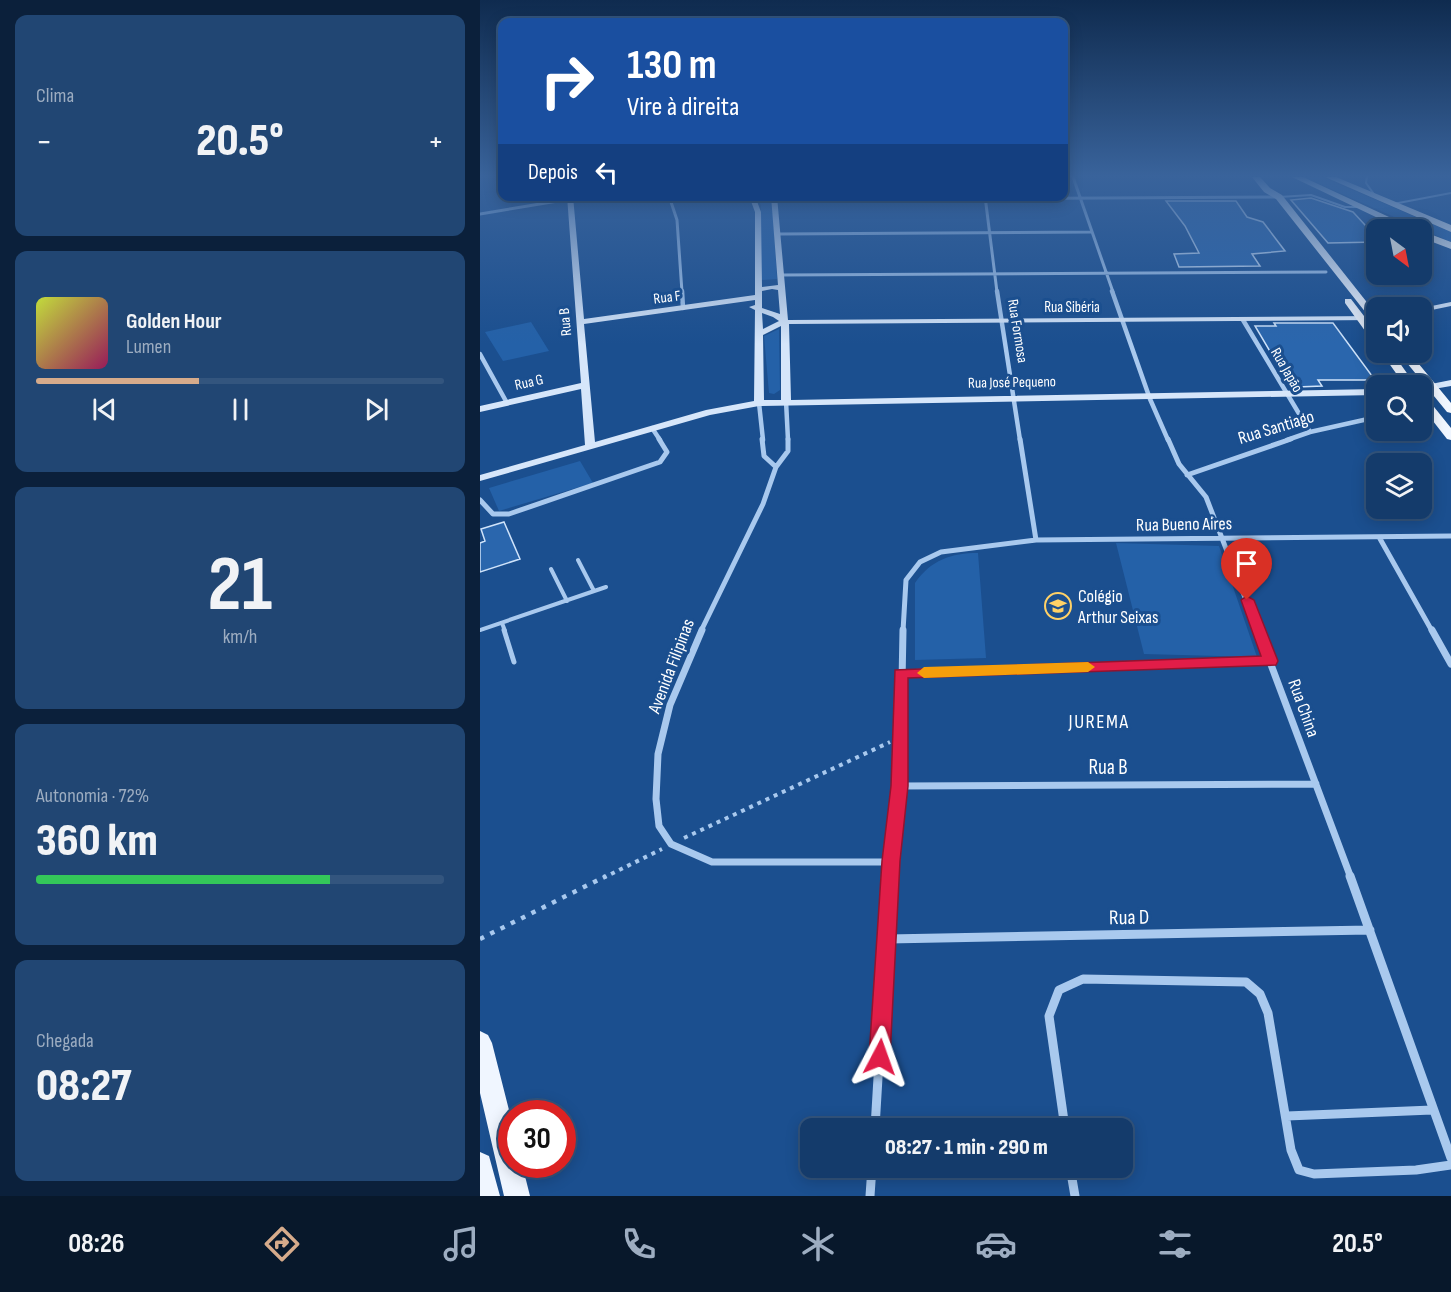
<!DOCTYPE html>
<html lang="pt">
<head>
<meta charset="utf-8">
<style>
  body { margin:0; font-family:"Sofia Sans Condensed",sans-serif; background:#214673; color:#f1f3f6; height:100vh; display:flex; flex-direction:column; font-size:22px; white-space:nowrap }
  * { box-sizing:border-box; margin:0 }
  p { font-size:20px; color:#9dadc1 }
  .icon { flex:none; width:33px; height:33px; fill:none; stroke:currentColor; stroke-width:2; stroke-linecap:round; stroke-linejoin:round }
  .map { position:relative; flex:1; overflow:hidden }
  .drawer { display:flex; flex-direction:column; gap:15px; padding:15px; background:#0b203b; width:480px }
  .drawer>* { flex:none }
  .top-card { position:absolute; left:18px; top:18px; width:570px; height:183px; border-radius:12px; box-shadow:0 3px 15px #0003,0 0 0 2px #33557e; background:#1a4fa0; color:#fff; overflow:hidden }
  .needle { width:39px; rotate:148deg }
  .controls { position:absolute; left:886px; top:219px; display:grid; gap:12px }
  .controls a { display:grid; place-items:center; width:66px; height:66px; border-radius:12px; background:#143b6b; box-shadow:0 3px 15px #0003,0 0 0 2px #33557e; font-size:30px }
  .speed { position:absolute; left:18px; top:1100px; display:flex; gap:12px; font-size:30px; font-weight:700; text-align:center }
  .speed>* { display:grid; place-content:center; width:78px; height:78px; border-radius:50%; background:#143b6b; box-shadow:0 3px 15px #0003,0 0 0 2px #33557e; line-height:1 }
  .speed .limit { border:9px solid #d22; background:#fff; color:#111 }
  .pin { position:absolute; display:grid; place-items:center; width:51px; height:51px; color:#fff; margin:-62px -26px; border-radius:50% 50% 50% 0; rotate:-45deg; box-shadow:0 0 6px #0007 }
  .pin .icon { rotate:45deg }
  .me { position:absolute; width:66px; margin:-33px; rotate:4deg; stroke-linejoin:round; filter:drop-shadow(0 0 4px #0008) }
  .turn { display:flex; align-items:center; gap:21px; height:126px; padding:0 30px; font-size:27px }
  .turn .icon { width:78px; height:78px; stroke-width:2.5 }
  .turn b { display:block; font-size:42px; line-height:51px }
  .then { display:flex; align-items:center; height:57px; padding:0 30px; background:#0003; gap:12px; font-size:22px }
  .big { font-size:45px; font-weight:800; line-height:1.1 }
  .drawer .tile { flex:1; display:flex; flex-direction:column; justify-content:center; gap:9px; min-width:0; padding:0 21px; border-radius:12px; background:#214673 }
  .drawer .dial { align-items:center; gap:0 }
  .dial b { font-size:78px; line-height:1 }
  .song { display:flex; align-items:center; gap:18px }
  .cover { width:72px; height:72px; border-radius:9px; background:linear-gradient(135deg,hsl(70 70% 55%),hsl(330 70% 35%)) }
  .played { height:6px; border-radius:3px; background:linear-gradient(90deg,#d6ab8b 40%,#33557e 40%) }
  .keys { display:flex; justify-content:space-around; direction:ltr }
  .heat { display:flex; justify-content:space-between; align-items:center; font-size:33px; direction:ltr }
  .charge { height:9px; border-radius:4px; background:linear-gradient(90deg,#34c759 72%,#33557e 0) }
  .trip { position:absolute; left:320px; top:1118px; width:333px; height:60px; border-radius:12px; background:#143b6b; box-shadow:0 3px 15px #0003,0 0 0 2px #33557e; font-weight:800; line-height:60px; text-align:center }
  .dock { display:flex; height:96px; justify-content:space-around; align-items:center; background:#08182b; color:#9dadc1 }
  .dock .icon { width:42px; height:42px }
  .dock .current { color:#d6ab8b }
  .dock b { font-size:27px; color:#f1f3f6 }
  main { display:flex; flex:1; min-height:0 }
  .map>svg:first-child { display:block }
  .green { fill:#2461a8 }
  .building { fill:#2a66ad; stroke:#cfe3fa; stroke-width:1.5 }
  .lines { fill:none; stroke-linecap:round; stroke-linejoin:round }
  .path-far1 { stroke:#a9c9ee; stroke-width:4; stroke-dasharray:4 5; stroke-linecap:butt }
  .path { stroke:#a9c9ee; stroke-width:4.5; stroke-dasharray:4.5 7; stroke-linecap:butt }
  .lane-far2 { stroke:#a9c9ee; stroke-width:2 }
  .lane-far1 { stroke:#a9c9ee; stroke-width:4 }
  .lane { stroke:#a9c9ee; stroke-width:5 }
  .street-far4 { stroke:#a9c9ee; stroke-width:3 }
  .street-far3 { stroke:#a9c9ee; stroke-width:4.5 }
  .street-far2 { stroke:#a9c9ee; stroke-width:5 }
  .street-far1 { stroke:#a9c9ee; stroke-width:7 }
  .street { stroke:#a9c9ee; stroke-width:9 }
  .secondary { fill:#d6e6fa; fill-rule:evenodd }
  .primary { fill:#f0f6ff; fill-rule:evenodd }
  .highway { fill:#fff; fill-rule:evenodd }
  .route { fill:#e11d48; stroke:#92132f; stroke-width:1.5 }
  .slow { fill:#f59e0b }
  .labels { text-anchor:middle; stroke-width:6; stroke-linejoin:round; paint-order:stroke }
  .far-street-label { font-size:15px; fill:#fff; stroke:#1b4f8f }
  .street-label { font-size:18px; fill:#fff; stroke:#1b4f8f }
  .poi-label { font-size:18px; fill:#fff; stroke:#1b4f8f; text-anchor:start }
  .neighbourhood-label { font-size:20px; letter-spacing:1.5px; fill:#fff; stroke:#1b4f8f }
  .near-street-label { font-size:21px; fill:#fff; stroke:#1b4f8f }
</style>
</head>
<body>
<main>
<section class="drawer">
<div class="tile"><p>Clima</p>
<div class="heat"><a>−</a><b class="big">20.5°</b><a>+</a></div>
</div>
<div class="tile">
<div class="song"><i class="cover"></i><div><b>Golden Hour</b><p>Lumen</p></div></div>
<div class="played"></div>
<div class="keys"><svg class="icon" aria-label="previous" viewBox="0 0 24 24"><path d="M18 5L8 12l10 7zM5 5v14"/></svg><svg class="icon" aria-label="pause" viewBox="0 0 24 24"><path d="M8 5v14M16 5v14"/></svg><svg class="icon" aria-label="next" viewBox="0 0 24 24"><path d="M6 5l10 7-10 7zM19 5v14"/></svg></div>
</div>
<div class="tile dial"><b>21</b><p>km/h</p></div>
<div class="tile"><p>Autonomia · 72%</p><b class="big">360 km</b><div class="charge"></div></div>
<div class="tile"><p>Chegada</p><b class="big">08:27</b></div>
</section>
<div class="map">
<svg width="971" height="1196" viewBox="0 0 971 1196">
  <rect width="100%" height="100%" fill="#1b4f8f"/>
  <path class="green" d="M824 177H842L971 232V242Z
    M277 197 292 198 297 279 281 280V205Z
    M51 322 69 351 23 361 5 332Z
    M299 329 300 390 294 394 289 393 284 336Z
    M100 461 113 483 19 511 9 488Z
    M636 543 739 546 777 657 664 654Z
    M498 553 506 658 435 660V583C451 560 471 553 498 553Z"/>
  <path class="building" d="M831 198 873 212 897 238V242L848 243 811 200Z
    M686 201H756L767 217 783 222 805 251 772 254 780 266 699 267 694 254 719 253 705 226Z
    M794 323H853L895 380H838L842 386 817 387 808 382 775 326H796Z
    M24 522 40 559 0 572V543L5 541 1 529Z"/>
  <g class="lines">
    <path class="path-far1" d="M204 838 410 742
      M123 878 182 849"/>
    <path class="path" d="M0 939 126 876"/>
    <path class="lane-far2" d="M887 177 886 183 896 197
      M799 197 831 195 865 207H879
      M913 204 971 193"/>
    <path class="lane-far1" d="M98 560 114 591
      M71 569 87 601
      M22 623 25 631
      M0 630 126 587"/>
    <path class="lane" d="M24 630 34 662"/>
    <path class="street-far4" d="M593 177 633 292
      M189 196 197 220 202 292
      M505 196 517 292
      M296 200 799 197
      M0 214 90 199
      M298 234 611 232
      M301 275 846 272"/>
    <path class="street-far3" d="M202 291 203 308
      M517 291 540 440
      M632 291 670 399 688 440
      M763 320 830 432
      M0 354 27 403
      M306 401 308 440
      M279 403 283 440
      M172 428 180 440
      M807 440 830 432 897 417"/>
    <path class="street-far2" d="M282 439 284 456 296 467
      M540 439 556 540
      M688 439 699 464 726 497 778 631
      M707 475 811 439
      M0 500 13 514H29L180 462 187 452 179 439
      M899 537 952 631
      M221 631 283 504 296 467 308 451V439
      M423 631 426 580 440 562 461 552 556 540 971 536"/>
    <path class="street-far1" d="M222 630 190 705 178 754 176 799 179 826 191 844 232 862H411
      M778 630 871 878
      M952 630 971 664
      M420 673 790 661
      M420 786 836 784
      M410 878 420 786 423 630"/>
    <path class="street" d="M870 876 971 1158
      M408 939 890 930
      M807 1116 952 1110
      M395 1128 410 876
      M585 1128 569 1016 579 990 603 979 766 982 780 994 788 1013 811 1150 819 1170 834 1174 936 1170 971 1165
      M590 1167 595 1196
      M390 1196 392 1167"/>
    <path class="secondary" d="M87 196H93L104 319 275 295V212L269 196H275L281 212 282 287 298 285 291 196H297L308 320 897 316V320L309 324 311 400 897 389V395L279 406 230 415 0 481V475L105 445 101 389 0 412V406L101 383ZM292 289 298 290 300 314 282 308V291ZM275 300V305L269 307 275 310 274 401 226 410 115 442 104 324ZM282 313 293 317 299 321 283 329ZM301 326V400H284L283 335Z
      M971 302V306L942 312V308Z
      M971 380V386L942 391 941 386Z"/>
    <path class="primary" d="M772 177H780L790 188 802 195 897 315V324L894 323 796 199 784 192Z
      M865 299H871L897 333V343L893 342 865 303Z
      M901 352H912L936 386H925Z
      M918 352H929L971 403V413L967 412Z
      M942 396 946 397 971 428V440L967 439 942 407Z
      M0 1031 8 1035 12 1043 32 1122V1164H42L50 1196H24L0 1093Z
      M0 1152 9 1156 20 1196H0Z"/>
    <path class="highway" d="M812 177H823L937 230H923Z
      M845 177H856L971 225V232Z
      M942 231 971 242V249L942 238Z"/>
  </g>
  <linearGradient id="sky" x2="0" y2="1"><stop stop-color="#0f2b4f"/><stop offset="0.51" stop-color="#39639b"/><stop offset="1" stop-color="#39639b" stop-opacity="0"/></linearGradient>
  <rect width="971" height="344" fill="url(#sky)"/>
  <path class="route" d="M767 596 774 600 798 661 796 665 428 678V786L420 861 410 1057 407 1065 400 1068 392 1065 389 1057 402 861 411 786 415 670 781 656 761 600Z"/>
  <path class="slow" d="M608 662 615 667 608 672 444 678 437 673 444 667Z"/>
  <defs>
    <symbol id="school-ring" viewBox="-11 -11 22 22"><circle r="9.5" fill="#1b4f8f" stroke="#ffd166" stroke-width="1.5"/><path d="M0-5L7-2L0 1L-7-2ZM-4 1L0 2.5L4 1V4Q0 6-4 4Z" fill="#ffd166"/></symbol>
  </defs>
  <g fill-rule="evenodd">
    <use href="#school-ring" x="563" y="591" width="30" height="30"/>
  </g>
  <g class="labels">
    <g class="far-street-label">
      <text transform="translate(187 297) rotate(-7)" y="5">Rua F</text>
      <text x="592" y="312">Rua Sibéria</text>
      <text transform="translate(85 322) rotate(-95)" y="5">Rua B</text>
      <text transform="translate(538 331) rotate(81)" y="5">Rua Formosa</text>
      <text transform="translate(807 370) rotate(60)" y="5">Rua Japão</text>
      <text transform="translate(49 382) rotate(-13)" y="5">Rua G</text>
      <text transform="translate(532 382) rotate(-1)" y="5">Rua José Pequeno</text>
    </g>
    <g class="street-label">
      <text transform="translate(796 427) rotate(-17)" y="6">Rua Santiago</text>
      <text transform="translate(704 524) rotate(-1)" y="6">Rua Bueno Aires</text>
      <text transform="translate(191 666) rotate(-69)" y="6">Avenida Filipinas</text>
      <text transform="translate(824 708) rotate(70)" y="6">Rua China</text>
    </g>
    <g class="poi-label">
      <text x="598" y="602">Colégio<tspan x="598" dy="21">Arthur Seixas</tspan></text>
    </g>
    <g class="neighbourhood-label">
      <text x="619" y="728">JUREMA</text>
    </g>
    <g class="near-street-label">
      <text x="628" y="774">Rua B</text>
      <text transform="translate(649 917) rotate(-1)" y="7">Rua D</text>
    </g>
  </g>
</svg>
<div class="controls">
<a><svg class="needle" viewBox="-14 -14 28 28"><path d="M0-13l5 13h-10z" fill="#e53935"/><path d="M0 13l5-13h-10z" fill="#9dadc1"/></svg></a>
<a><svg class="icon" aria-label="sound" viewBox="0 0 24 24"><path d="M4 9h4l5-4v14l-5-4H4zM17 9q2 3 0 6"/></svg></a>
<a><svg class="icon" aria-label="search" viewBox="0 0 24 24"><circle cx="10" cy="10" r="6"/><path d="M15 15l6 6"/></svg></a>
<a><svg class="icon" aria-label="layers" viewBox="0 0 24 24"><path d="M12 4l9 5-9 5-9-5zM3 14l9 5 9-5"/></svg></a>
</div>
<div class="speed"><div class="limit">30</div></div>
<div class="pin" style="left:767px;top:600px;background:#d93025"><svg class="icon" aria-label="arrive" viewBox="0 0 24 24"><path d="M6 21V4h12l-3 4 3 4H6"/></svg></div>
<svg class="me" style="left:400px;top:1057px" viewBox="-20 -20 40 40"><path d="M0-17L14 15 0 8-14 15z" fill="#e11d48" stroke="#fff" stroke-width="4"/></svg>
<div class="trip">08:27 · 1 min · 290 m</div>
<div class="top-card">
<div class="turn"><svg class="icon" aria-label="right" viewBox="0 0 24 24"><path d="M7 20v-9h11M14 6l5 5-5 5"/></svg><div><b>130 m</b>Vire à direita</div></div>
<div class="then">Depois<svg class="icon" aria-label="left" viewBox="0 0 24 24"><path d="M17 20v-9H6M10 6l-5 5 5 5"/></svg></div>
</div>
</div>
</main>
<nav class="dock">
<b>08:26</b>
<svg class="icon current" aria-label="directions" viewBox="0 0 24 24"><path d="M12 3l9 9-9 9-9-9zM9 14v-3h6M13 9l2 2-2 2"/></svg>
<svg class="icon" aria-label="music" viewBox="0 0 24 24"><path d="M9 18V5l10-2v13"/><circle cx="6" cy="18" r="3"/><circle cx="16" cy="16" r="3"/></svg>
<svg class="icon" aria-label="phone" viewBox="0 0 24 24"><path d="M5 4h4l2 5-3 2q2 4 5 5l2-3 5 2v4C11 20 4 13 5 4z"/></svg>
<svg class="icon" aria-label="climate" viewBox="0 0 24 24"><path d="M12 3v18M4 7l16 10M4 17L20 7"/></svg>
<svg class="icon" aria-label="car" viewBox="0 0 24 24"><path d="M5 17H2v-5l4-1 3-4h7l3 4 3 1v5h-3M9 17h6M6 11h13"/><circle cx="7" cy="17" r="2"/><circle cx="17" cy="17" r="2"/></svg>
<svg class="icon" aria-label="filters" viewBox="0 0 24 24"><path d="M4 7h16M4 17h16"/><circle cx="9" cy="7" r="2"/><circle cx="15" cy="17" r="2"/></svg>
<b>20.5°</b>
</nav>
</body>
</html>
